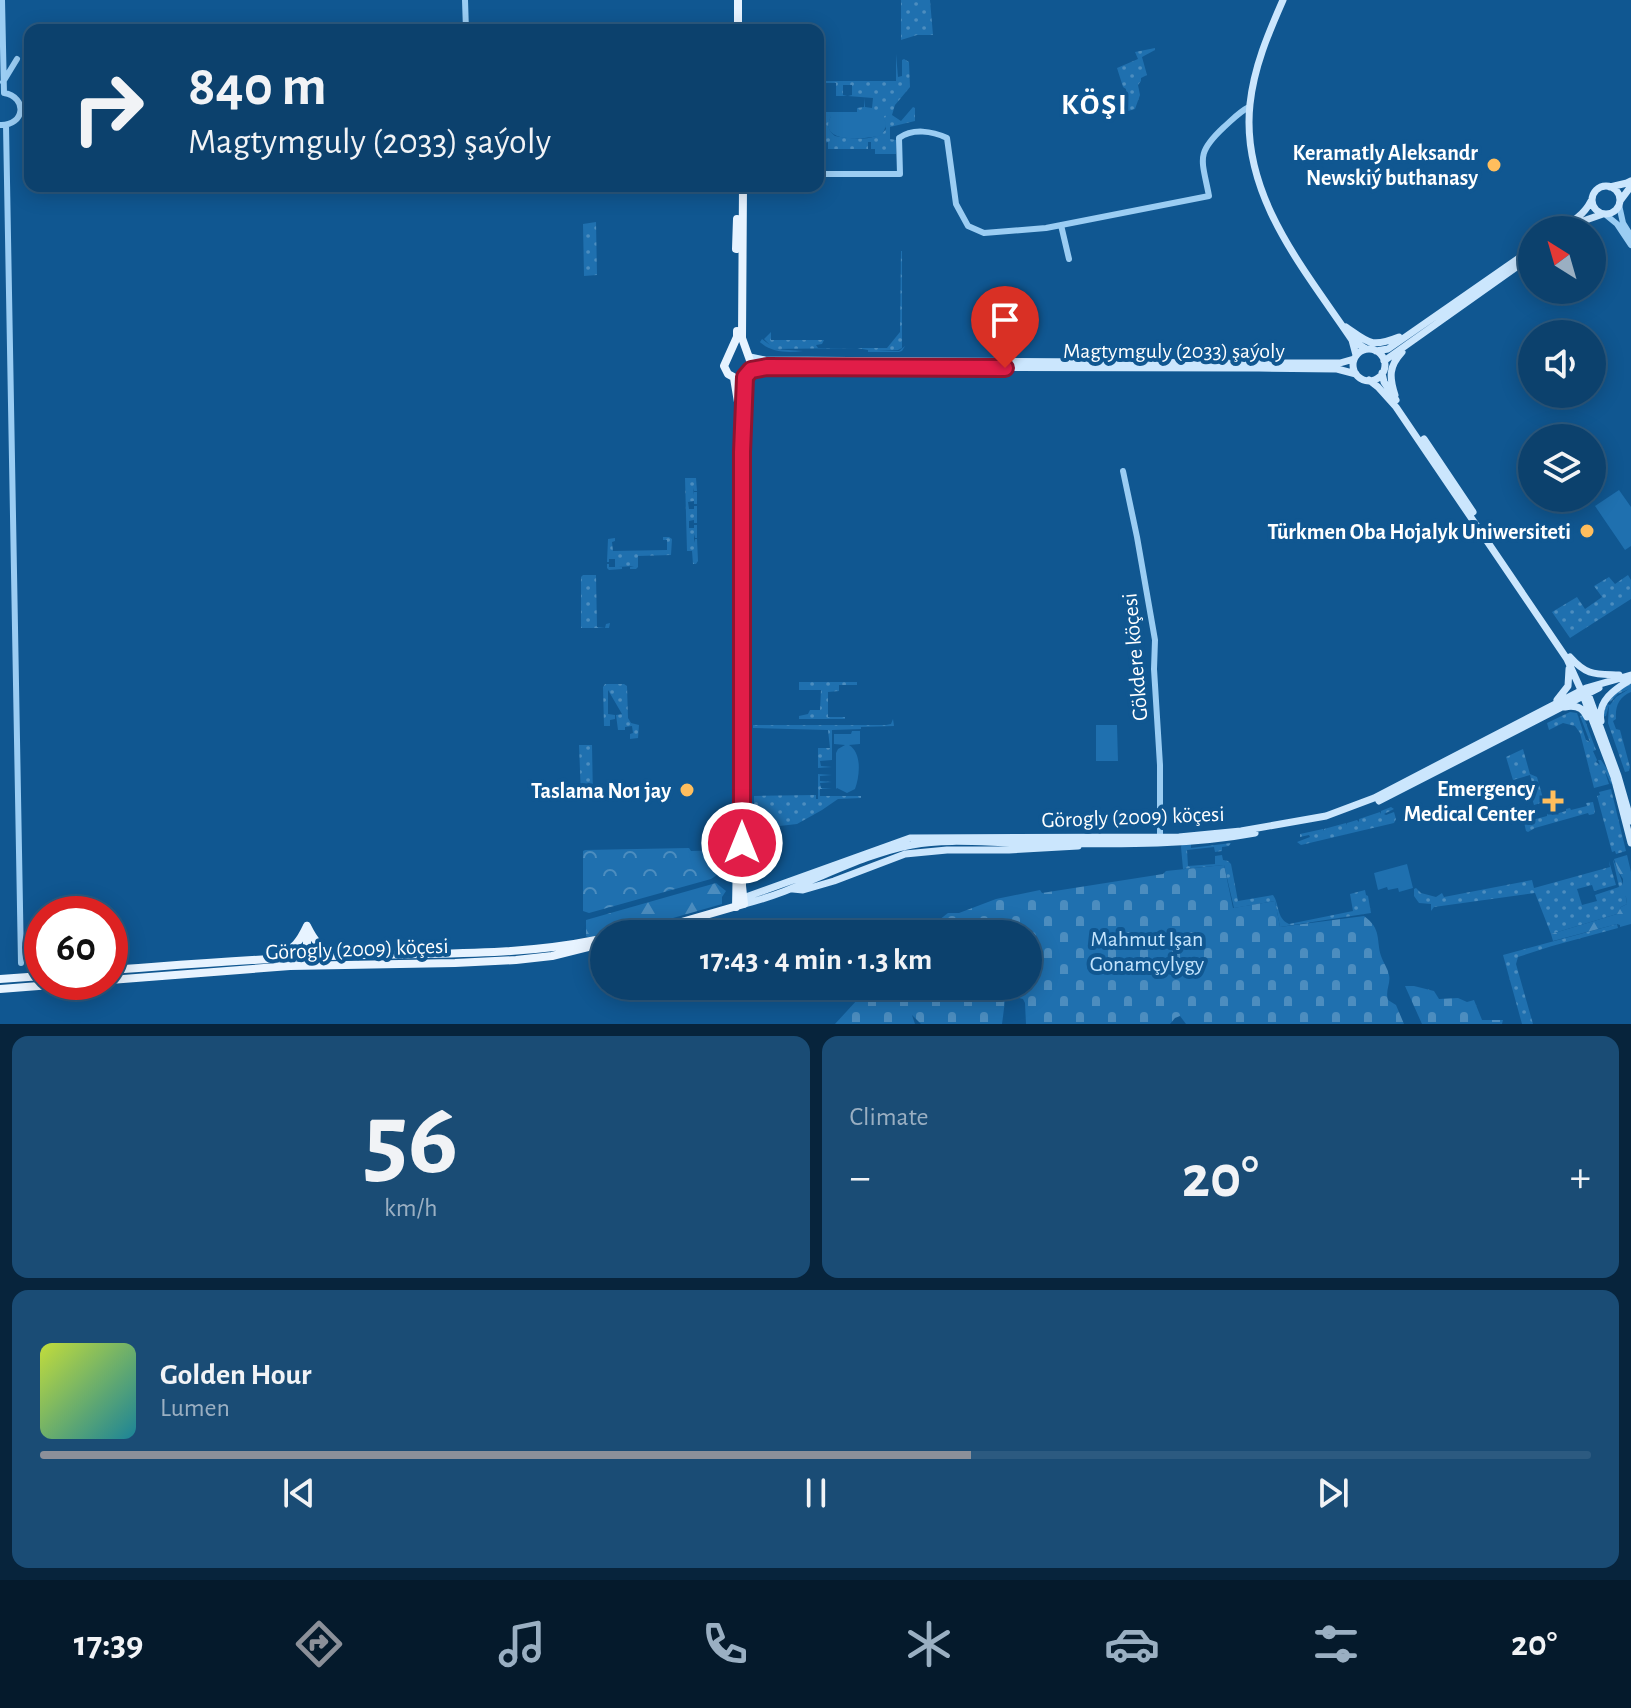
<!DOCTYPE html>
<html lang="en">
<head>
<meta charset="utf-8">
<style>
  body { margin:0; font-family:"Alegreya Sans",sans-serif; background:#1a4c75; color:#f1f3f6; height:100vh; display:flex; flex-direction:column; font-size:30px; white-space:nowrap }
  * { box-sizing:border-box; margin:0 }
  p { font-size:26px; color:#9aafc2 }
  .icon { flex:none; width:44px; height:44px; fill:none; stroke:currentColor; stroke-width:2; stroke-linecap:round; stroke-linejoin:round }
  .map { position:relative; height:1024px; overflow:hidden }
  .side { display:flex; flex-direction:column; gap:12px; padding:12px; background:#07243c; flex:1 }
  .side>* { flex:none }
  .guide { position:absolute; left:24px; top:24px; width:800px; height:168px; border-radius:16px; box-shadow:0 4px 20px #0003,0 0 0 2px #2c5a80; background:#0c416d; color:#f1f3f6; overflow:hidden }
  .needle { width:52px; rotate:323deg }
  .tools { position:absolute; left:1518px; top:216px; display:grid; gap:16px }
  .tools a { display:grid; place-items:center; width:88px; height:88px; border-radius:50%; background:#0c416d; box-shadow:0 4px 20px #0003,0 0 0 2px #2c5a80; font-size:40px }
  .speed { position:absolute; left:24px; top:896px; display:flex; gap:16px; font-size:40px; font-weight:700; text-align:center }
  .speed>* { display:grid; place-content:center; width:104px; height:104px; border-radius:50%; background:#0c416d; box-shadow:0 4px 20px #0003,0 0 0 2px #2c5a80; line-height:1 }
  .speed .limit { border:12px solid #d22; background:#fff; color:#111 }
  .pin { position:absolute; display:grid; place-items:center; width:68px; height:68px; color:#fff; margin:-82px -34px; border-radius:50% 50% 50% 0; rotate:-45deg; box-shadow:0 0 8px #0007 }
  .pin .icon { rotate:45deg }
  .me { position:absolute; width:88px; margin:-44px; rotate:0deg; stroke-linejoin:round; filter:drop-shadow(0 0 6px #0008) }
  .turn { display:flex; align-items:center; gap:28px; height:168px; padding:0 32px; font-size:36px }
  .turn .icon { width:104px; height:104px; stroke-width:2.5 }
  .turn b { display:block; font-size:56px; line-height:68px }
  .big { font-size:60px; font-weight:600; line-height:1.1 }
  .side .tile { flex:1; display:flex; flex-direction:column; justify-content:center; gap:12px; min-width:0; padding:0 28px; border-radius:16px; background:#1a4c75 }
  .side .dial { align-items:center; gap:0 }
  .dial b { font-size:104px; line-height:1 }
  .song { display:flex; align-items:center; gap:24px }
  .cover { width:96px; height:96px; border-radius:12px; background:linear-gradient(135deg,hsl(70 70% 55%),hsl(190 70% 35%)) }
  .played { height:8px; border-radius:4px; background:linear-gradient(90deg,#8c9099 60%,#2c5a80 60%) }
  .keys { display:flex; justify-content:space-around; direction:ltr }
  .heat { display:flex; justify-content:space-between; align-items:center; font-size:44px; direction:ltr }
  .side .tiles { flex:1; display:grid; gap:12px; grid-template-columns:1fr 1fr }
  .tile:last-child { grid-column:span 2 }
  .trip { position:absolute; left:590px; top:920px; width:452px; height:80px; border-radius:40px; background:#0c416d; box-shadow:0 4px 20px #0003,0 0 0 2px #2c5a80; font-weight:600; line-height:80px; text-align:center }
  .tab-bar { display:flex; height:128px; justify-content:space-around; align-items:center; background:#051a2c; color:#9aafc2 }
  .tab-bar .icon { width:56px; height:56px }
  .tab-bar .selected { color:#8c9099 }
  .tab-bar b { font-size:36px; color:#f1f3f6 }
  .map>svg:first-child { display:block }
  .grass { fill:url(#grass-dots) }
  .forest { fill:url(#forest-firs) }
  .cemetery { fill:url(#cemetery-stones) }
  .park { fill:url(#park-crowns) }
  .garden { fill:#1f70af }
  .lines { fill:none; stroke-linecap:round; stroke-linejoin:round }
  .tertiary { stroke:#9bcdf3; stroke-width:6 }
  .secondary { stroke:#cbe6fd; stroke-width:7 }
  .primary { stroke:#e7f3ff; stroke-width:8 }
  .route-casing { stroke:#92132f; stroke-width:20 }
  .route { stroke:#e11d48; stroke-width:14 }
  .poi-dot { fill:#ffbe5d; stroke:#105791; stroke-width:3 }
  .labels { text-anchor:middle; stroke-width:8; stroke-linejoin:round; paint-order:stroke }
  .poi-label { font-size:22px; font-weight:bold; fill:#fff; stroke:#105791; text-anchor:end }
  .street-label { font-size:22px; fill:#fff; stroke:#105791 }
  .park-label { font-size:22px; fill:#c3e4fd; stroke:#105791 }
  .district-label { font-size:30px; font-weight:bold; letter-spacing:2px; fill:#fff; stroke:#105791 }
</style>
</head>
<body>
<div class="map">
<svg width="1631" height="1024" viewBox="0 0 1631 1024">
  <defs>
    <pattern id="grass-dots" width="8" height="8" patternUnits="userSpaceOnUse" patternTransform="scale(2)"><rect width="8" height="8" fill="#1f70af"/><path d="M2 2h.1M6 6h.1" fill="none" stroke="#4c8dbf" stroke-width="1.8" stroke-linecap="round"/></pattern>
    <pattern id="forest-firs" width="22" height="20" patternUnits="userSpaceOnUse" patternTransform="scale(2)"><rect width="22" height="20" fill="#1f70af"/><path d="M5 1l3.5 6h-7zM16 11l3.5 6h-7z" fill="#4c8dbf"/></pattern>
    <pattern id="cemetery-stones" width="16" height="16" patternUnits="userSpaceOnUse" patternTransform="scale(2)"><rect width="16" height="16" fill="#1f70af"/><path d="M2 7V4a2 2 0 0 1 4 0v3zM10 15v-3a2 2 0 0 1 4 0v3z" fill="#4c8dbf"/></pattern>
    <pattern id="park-crowns" width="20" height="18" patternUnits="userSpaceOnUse" patternTransform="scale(2)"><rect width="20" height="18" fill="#1f70af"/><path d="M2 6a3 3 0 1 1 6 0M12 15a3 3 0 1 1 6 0" fill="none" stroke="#4c8dbf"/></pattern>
  </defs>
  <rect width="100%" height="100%" fill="#105791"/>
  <path class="grass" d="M901 0H930L933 35H917L901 40Z
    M1155 48V50L1142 57 1147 75 1141 78V81L1138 85 1140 95 1135 109 1128 111 1126 89 1123 87 1117 68 1138 59 1135 52Z
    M896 54 898 77 902 76V60L904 59 909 62 910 87 895 105 892 115 901 121 913 107 915 108V121L890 127V139L896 140V154H875V149H871V142H868V149H828V142L824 143V149H818V126L823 121 824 115H832C827 123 827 130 835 136 851 139 877 142 886 129L883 115H890V112H857V108L864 107V98L865 107 872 108 873 98 848 96 852 95V85H843V95L847 96H836V83H818V81H896Z
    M596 222 597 275 584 276 583 224Z
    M901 251H902V348L898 350H876L899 351 905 346 902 351 899 352H868V350L857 348 773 349 803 351C787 353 769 353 757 339L760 342 762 339 770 345 764 339 771 332V340H824L822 344 816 345 818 348H887L900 332Z
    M685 478H696L697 491H694L693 488 694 495V492H697V504H694V501L688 502 689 509H694V506H697V523H694V520L689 521V528H694V525H697V538H695L694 534V543L695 539H697L698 561 696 564H693L692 551H687Z
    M663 537H669L672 539 671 555 638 556V567L636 569H630V567L634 566 618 567H622V569L609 570 607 568V564H609V567H615V559H609V562H607L608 539 615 538V541L612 542 613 551 667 550V540H663Z
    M583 575H596L597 627 605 628 606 624 610 623 609 628H581V577Z
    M1628 575 1631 580V599L1570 638 1552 612 1577 597 1585 609 1602 597 1594 586 1609 577 1615 584Z
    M799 682H857V685H839V691L828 692V717H845V719H799V716L808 714 810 710H820L821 690H799Z
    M1631 683V692C1619 697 1615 706 1616 719L1613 721 1616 729 1620 730 1630 767 1629 771 1625 772 1608 723 1609 705 1606 716 1602 717 1607 704 1610 705 1616 697 1629 689 1618 694 1610 702 1609 701 1617 692Z
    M605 684H624L627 686 628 718 631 723 639 725 638 738 630 739V734L633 733 632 726 625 727V730H618L616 715 622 714 608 690V714L615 715V719L610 720V726H604L603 687Z
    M1570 712 1577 713 1586 740 1590 742 1580 716 1583 715 1596 750 1593 751 1597 760 1596 762 1600 765 1598 760H1601L1609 772 1613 783 1611 784 1604 769 1609 784 1594 788 1580 733 1575 726 1563 723 1549 730 1547 723Z
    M893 719 894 726 861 727V729L832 730V760L820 761 821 766 832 767 818 768V748H830L828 730 753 728V725H886L891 724Z
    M579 745H592L593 798 581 797Z
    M1523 749 1530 774 1537 777 1544 802 1534 805 1530 792 1534 789 1530 775 1513 780 1506 757Z
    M818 774 832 775 820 776V781L832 782 820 783 821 788 832 789H820V796H861V798L838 799 822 810 797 824 754 829V796L816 795V799H818Z
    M1611 789 1626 851 1616 854 1615 851 1612 852 1597 796 1600 795 1599 792Z
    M1593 802 1595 811 1594 814 1589 815 1588 813 1535 828 1528 832 1526 831 1522 813 1529 811 1532 820 1547 816V814L1551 813 1552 815 1566 811V809L1570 808 1571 810 1587 806 1586 803Z
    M1391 807 1394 809 1384 814 1386 815 1394 812 1396 819 1394 823 1301 845 1297 842 1310 837 1309 835 1300 837V834L1323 829 1324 831V829L1346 823 1347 825V823L1357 820 1359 822V819L1380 812 1381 814V811Z
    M1231 843 1229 846 1222 847V851L1215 852 1214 847 1187 850 1188 866 1215 864V856L1222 855 1223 860 1228 861 1231 864 1238 901 1273 895C1280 905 1276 918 1289 924L1353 911 1350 894 1365 890 1366 895 1368 896 1371 913 1280 927 1275 901 1234 908 1224 865 1183 869 1181 847 1182 844H1191V848Z
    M1613 860C1620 873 1625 888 1627 904L1621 907 1617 914 1551 934 1535 893 1434 907 1431 911V904L1419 903 1414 896V889L1416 888 1421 893 1436 897 1442 893 1444 897 1532 880 1534 888 1610 867 1609 861 1616 885 1594 891 1592 885 1577 889 1582 905 1597 901 1595 895 1619 887Z
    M1617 924 1618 928 1552 946 1518 957 1516 964 1533 1024H1522L1503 955Z"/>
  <path class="forest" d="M1627 855 1631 872V924L1620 927V925L1617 924 1553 941 1551 934 1617 914 1621 907 1627 904 1626 897 1623 893V879L1618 871 1614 859Z
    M716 883 726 891 722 897V904L638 928 604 934 602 936 590 938 586 936V920Z"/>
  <path class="cemetery" d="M1224 865 1233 908 1275 901 1280 927 1364 916C1382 929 1376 940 1381 956 1383 962 1388 969 1389 975 1391 983 1385 991 1388 1000L1396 1005 1404 1024H1186L1180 1016 1175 1018 1170 1024H1026L1025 1003 1023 999 1011 996 1007 986 1001 987 1005 1001 1002 1024H921L912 1015 915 1024H835L870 986H1028V934H921L948 913H959L996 899 1040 890 1042 893 1163 874 1166 871Z
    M1405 986H1414L1434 991 1439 999 1458 998 1467 1002 1474 1000 1482 1020H1503L1502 1024H1422Z"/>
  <path class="park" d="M724 847 727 848C729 862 723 872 711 879L589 913 583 911V851L585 850 689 848 691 851 723 850Z"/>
  <path class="garden" d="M826 112H890V115L884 116 886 126 883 133 879 136C863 139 817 144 831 116L826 115Z
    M1619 490 1631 507V546L1625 550 1595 506Z
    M1096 725H1117L1118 761H1096Z
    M852 731H860V744L849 745C862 753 860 775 855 789L847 793 837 788 836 789V753L838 749 845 745 834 744V734H851Z
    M1407 864 1413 888 1399 892 1398 888 1388 890 1387 887 1378 890 1374 873Z"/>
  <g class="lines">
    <path class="tertiary" d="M2 0 4 93
      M465 0 466 30
      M3 82 17 59
      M0 125C25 126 28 97 4 93
      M6 125 21 963
      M818 174H900L899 138C913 128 932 131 947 138L956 204 968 226 984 233 1046 228 1209 196C1202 159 1195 154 1224 127 1232 120 1239 112 1249 107
      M1619 205 1623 223 1631 236
      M1606 215 1617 224 1631 245
      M1061 225 1069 259
      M1123 471 1137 537 1155 640 1154 669 1160 765V839"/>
    <path class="secondary" d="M1283 0C1268 34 1254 67 1250 104 1240 195 1305 270 1352 340
      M1592 200a14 14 0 1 1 28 0a14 14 0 1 1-28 0Z
      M1610 187 1627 183 1631 181
      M1620 201 1631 186
      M1559 230C1572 222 1584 215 1591 201
      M1569 230 1583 221 1603 214
      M1346 327C1369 343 1371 348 1399 337
      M1353 365a16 16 0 1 1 32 0a16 16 0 1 1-32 0Z
      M1376 351 1388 349 1532 249
      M1356 355 1352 340 1366 349
      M750 357 765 360 1259 363H1340L1354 359
      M1384 361 1532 256
      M751 370 767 367 1259 368 1337 369 1356 374
      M1382 373 1384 382 1396 400
      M1369 380 1378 387 1396 407 1567 659 1581 690 1614 777 1631 843
      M1395 395C1389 377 1389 366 1402 352
      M1424 439 1473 512
      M1570 657C1587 676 1595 674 1619 675
      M1587 691 1618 776 1631 821
      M1557 700 1568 686 1569 669
      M1565 707C1575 705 1583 707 1587 717
      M1601 721C1597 701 1615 689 1630 680
      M1379 801 1599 688
      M793 889 803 890 834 881 905 854 947 850H1009L1078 846
      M743 898 910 838 1179 837 1241 831 1326 816 1374 798 1586 688 1631 675
      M744 904C802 890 854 856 912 845 944 839 978 842 1010 843 1091 843 1175 848 1255 833"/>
    <path class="primary" d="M738 0V30
      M736 249 737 219
      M737 331V337L724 366 728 374 737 379
      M734 378 738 402
      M736 907 737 856
      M307 926C314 940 320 950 337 952
      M307 931V961
      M619 934 647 927
      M640 934 744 904 742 886V452L745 377 749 374 752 366 742 338 743 186
      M278 954C294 950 300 941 307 926
      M110 970C193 964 276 957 359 955 438 953 518 956 596 940
      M0 979 42 976
      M110 980 290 966 455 963 516 960 552 956 604 943
      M0 989 90 982"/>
  </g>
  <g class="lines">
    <defs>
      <path id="route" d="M742 843V452L745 377 751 370 767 367 1005 368"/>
    </defs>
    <use href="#route" class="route-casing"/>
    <use href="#route" class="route"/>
  </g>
  <g class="poi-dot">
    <circle cx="1494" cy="165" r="8"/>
    <circle cx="1587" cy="531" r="8"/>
    <circle cx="687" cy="790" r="8"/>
    <path d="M1549 789h8v8h8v8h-8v8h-8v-8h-8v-8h8z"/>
  </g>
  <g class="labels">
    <g class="poi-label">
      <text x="1478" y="160">Keramatly Aleksandr<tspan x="1478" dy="25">Newskiý buthanasy</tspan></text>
      <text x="1571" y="539">Türkmen Oba Hojalyk Uniwersiteti</text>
      <text x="1535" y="796">Emergency<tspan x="1535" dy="25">Medical Center</tspan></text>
      <text x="671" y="798">Taslama No1 jay</text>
    </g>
    <g class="street-label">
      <text x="1174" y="358">Magtymguly (2033) şaýoly</text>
      <text transform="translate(1134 657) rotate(-95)" y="8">Gökdere köçesi</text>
      <text transform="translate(1133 816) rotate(-2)" y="8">Görogly (2009) köçesi</text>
      <text transform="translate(357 948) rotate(-2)" y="8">Görogly (2009) köçesi</text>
    </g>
    <g class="park-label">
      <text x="1147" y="946">Mahmut Işan<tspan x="1147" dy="25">Gonamçylygy</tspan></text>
    </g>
    <g class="district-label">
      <text x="1095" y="114">KÖŞI</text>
    </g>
  </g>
</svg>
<div class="tools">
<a><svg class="needle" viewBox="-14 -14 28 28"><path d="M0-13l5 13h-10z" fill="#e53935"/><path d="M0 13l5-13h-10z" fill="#9aafc2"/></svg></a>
<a><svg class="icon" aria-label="sound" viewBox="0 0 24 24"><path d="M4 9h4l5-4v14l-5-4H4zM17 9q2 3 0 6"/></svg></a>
<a><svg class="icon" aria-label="layers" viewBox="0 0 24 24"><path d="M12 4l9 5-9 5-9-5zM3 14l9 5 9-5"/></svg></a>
</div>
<div class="speed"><div class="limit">60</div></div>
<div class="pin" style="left:1005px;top:368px;background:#d93025"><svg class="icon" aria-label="arrive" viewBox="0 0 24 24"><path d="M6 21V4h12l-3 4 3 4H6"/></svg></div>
<svg class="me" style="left:742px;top:843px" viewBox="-20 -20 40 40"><circle r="17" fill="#e11d48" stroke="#fff" stroke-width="3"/><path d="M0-11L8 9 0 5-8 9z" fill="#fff"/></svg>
<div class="trip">17:43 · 4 min · 1.3 km</div>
<div class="guide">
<div class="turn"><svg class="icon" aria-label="right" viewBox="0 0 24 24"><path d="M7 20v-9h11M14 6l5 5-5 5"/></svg><div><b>840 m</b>Magtymguly (2033) şaýoly</div></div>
</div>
</div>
<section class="side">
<div class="tiles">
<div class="tile dial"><b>56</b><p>km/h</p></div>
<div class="tile"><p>Climate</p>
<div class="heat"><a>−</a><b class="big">20°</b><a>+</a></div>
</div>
<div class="tile">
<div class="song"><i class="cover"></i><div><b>Golden Hour</b><p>Lumen</p></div></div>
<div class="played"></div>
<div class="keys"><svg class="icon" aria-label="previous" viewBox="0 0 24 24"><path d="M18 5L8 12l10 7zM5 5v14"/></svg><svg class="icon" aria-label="pause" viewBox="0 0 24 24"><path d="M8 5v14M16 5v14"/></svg><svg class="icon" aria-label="next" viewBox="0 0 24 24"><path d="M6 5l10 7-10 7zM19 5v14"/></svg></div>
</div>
</div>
</section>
<nav class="tab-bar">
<b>17:39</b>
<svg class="icon selected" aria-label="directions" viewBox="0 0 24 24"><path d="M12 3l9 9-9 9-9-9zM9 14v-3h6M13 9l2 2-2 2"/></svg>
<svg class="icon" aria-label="music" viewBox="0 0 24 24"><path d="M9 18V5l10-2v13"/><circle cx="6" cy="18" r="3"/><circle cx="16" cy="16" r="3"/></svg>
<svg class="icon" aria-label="phone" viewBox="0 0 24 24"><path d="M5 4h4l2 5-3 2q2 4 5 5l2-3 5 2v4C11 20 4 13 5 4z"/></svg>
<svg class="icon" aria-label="climate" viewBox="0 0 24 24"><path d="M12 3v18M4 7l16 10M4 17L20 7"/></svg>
<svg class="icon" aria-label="car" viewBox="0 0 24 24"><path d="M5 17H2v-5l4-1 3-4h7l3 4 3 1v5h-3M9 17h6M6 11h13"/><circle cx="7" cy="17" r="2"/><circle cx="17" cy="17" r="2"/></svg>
<svg class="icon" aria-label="filters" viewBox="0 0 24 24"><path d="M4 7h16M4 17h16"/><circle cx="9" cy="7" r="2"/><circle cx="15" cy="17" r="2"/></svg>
<b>20°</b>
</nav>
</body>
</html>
